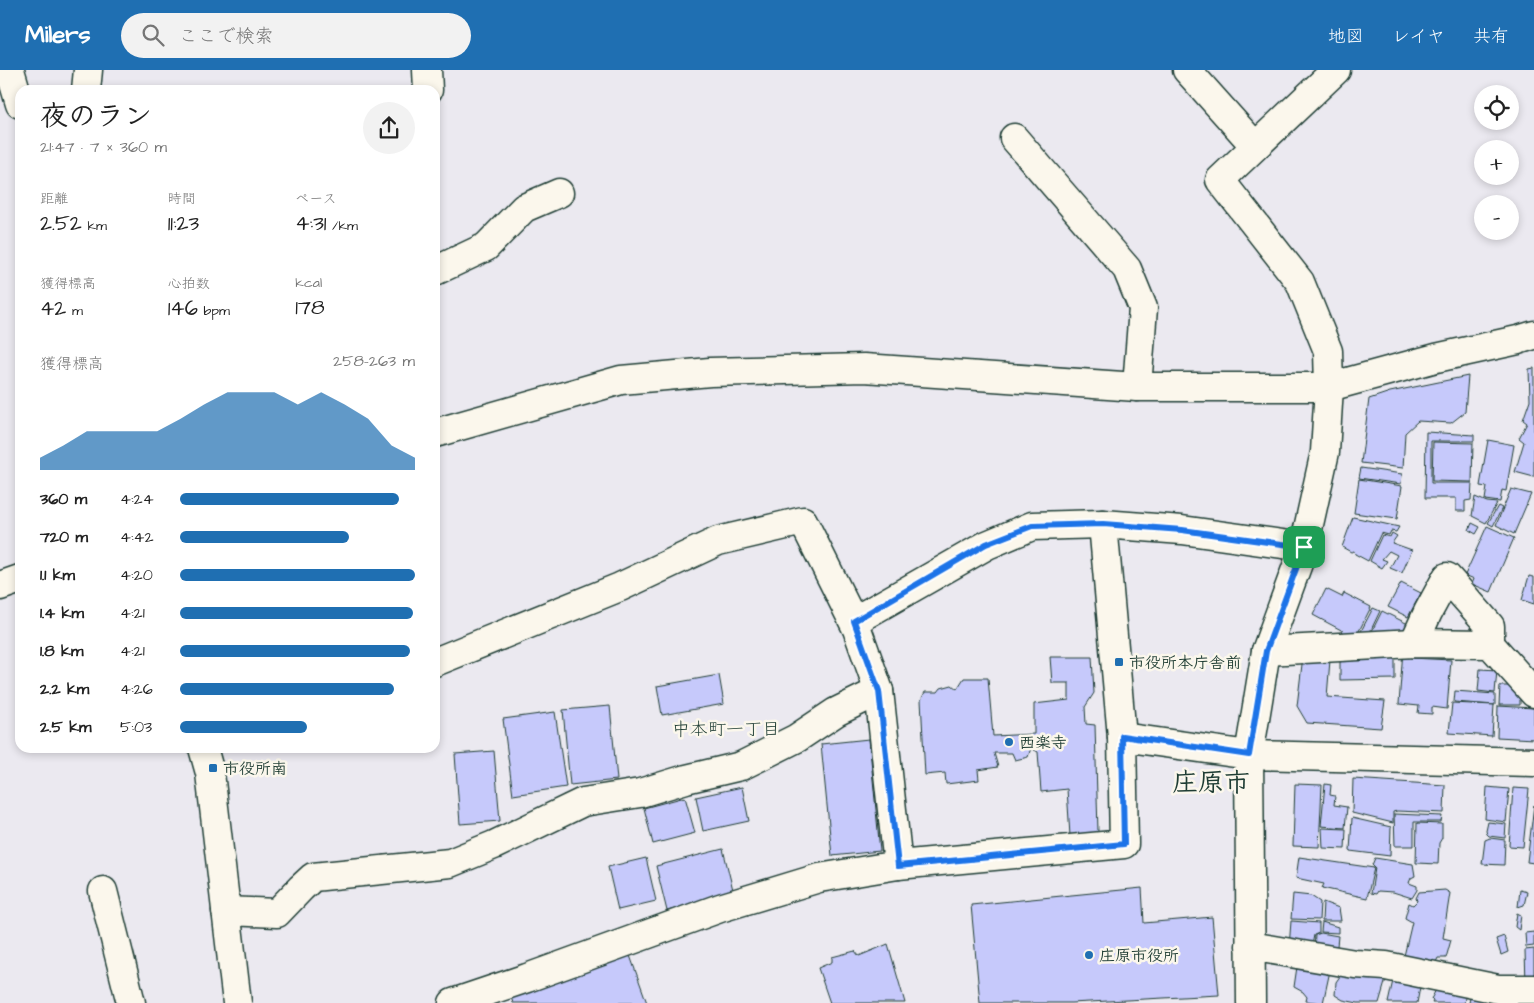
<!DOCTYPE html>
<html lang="ja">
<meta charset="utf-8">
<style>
body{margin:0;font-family:"Architects Daughter","Klee One",sans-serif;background:#f2f2f2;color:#222;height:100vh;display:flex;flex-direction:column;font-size:19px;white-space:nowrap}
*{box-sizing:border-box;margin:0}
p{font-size:16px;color:#767676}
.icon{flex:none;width:28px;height:28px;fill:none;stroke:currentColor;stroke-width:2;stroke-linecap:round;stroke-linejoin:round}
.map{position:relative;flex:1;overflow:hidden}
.panel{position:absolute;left:15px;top:15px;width:425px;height:668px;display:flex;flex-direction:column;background:#fff;border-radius:15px;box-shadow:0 2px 8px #0003}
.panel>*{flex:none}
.fabs{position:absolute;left:1474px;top:15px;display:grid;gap:10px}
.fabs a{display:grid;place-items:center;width:45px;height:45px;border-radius:50%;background:#fff;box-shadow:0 2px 8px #0003;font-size:25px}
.pin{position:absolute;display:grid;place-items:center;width:42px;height:42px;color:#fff;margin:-21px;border-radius:10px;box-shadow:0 2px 8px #0006}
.round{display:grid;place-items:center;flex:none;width:52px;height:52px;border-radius:26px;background:#f2f2f2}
.head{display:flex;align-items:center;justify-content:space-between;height:85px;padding:0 25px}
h1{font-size:28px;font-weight:600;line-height:38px}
.figures{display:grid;grid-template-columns:repeat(3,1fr);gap:8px;height:85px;padding:5px 25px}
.figures div{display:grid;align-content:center}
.figures b{font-size:21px;font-weight:600}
.figures small{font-size:14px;font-weight:400}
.figures p{font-size:14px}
.chart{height:140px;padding:10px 25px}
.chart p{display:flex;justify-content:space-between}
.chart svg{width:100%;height:90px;margin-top:5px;fill:#1f6fb2;opacity:.7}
ul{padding:0 25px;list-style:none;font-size:16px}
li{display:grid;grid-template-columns:80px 60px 1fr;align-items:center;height:38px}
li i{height:12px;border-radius:6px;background:#1f6fb2}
header{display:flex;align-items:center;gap:30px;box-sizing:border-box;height:70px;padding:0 25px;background:#1f6fb2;color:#fff}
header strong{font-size:24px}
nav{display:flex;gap:28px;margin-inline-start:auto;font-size:18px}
.search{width:350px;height:45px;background:#f2f2f2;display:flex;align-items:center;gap:12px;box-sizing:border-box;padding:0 18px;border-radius:28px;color:#767676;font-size:19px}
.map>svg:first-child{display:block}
.building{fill:#c6c9fb;stroke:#1f3d34}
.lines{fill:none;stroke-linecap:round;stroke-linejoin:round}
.minor-casing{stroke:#1f3d34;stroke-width:31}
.minor{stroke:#fbf7ec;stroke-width:28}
.route-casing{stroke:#fff;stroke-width:10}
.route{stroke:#1a73e8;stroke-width:6}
.poi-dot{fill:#1f6fb2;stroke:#fbf7ec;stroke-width:2}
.labels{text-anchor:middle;stroke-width:5;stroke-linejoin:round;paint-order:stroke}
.poi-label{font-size:16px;font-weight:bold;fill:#1f3d34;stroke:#fbf7ec;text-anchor:start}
.neighbourhood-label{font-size:18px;fill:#1f3d34;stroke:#fbf7ec}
.town-label{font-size:26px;font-weight:bold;fill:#1f3d34;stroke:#fbf7ec}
</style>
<header>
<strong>Milers</strong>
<div class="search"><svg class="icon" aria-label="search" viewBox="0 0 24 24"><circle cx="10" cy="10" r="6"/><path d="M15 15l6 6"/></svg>ここで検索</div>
<nav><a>地図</a><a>レイヤ</a><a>共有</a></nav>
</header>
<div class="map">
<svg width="1534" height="933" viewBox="0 0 1534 933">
<rect width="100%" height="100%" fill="#ebe9f0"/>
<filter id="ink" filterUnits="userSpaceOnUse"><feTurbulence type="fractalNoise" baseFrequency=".02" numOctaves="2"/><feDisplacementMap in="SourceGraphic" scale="10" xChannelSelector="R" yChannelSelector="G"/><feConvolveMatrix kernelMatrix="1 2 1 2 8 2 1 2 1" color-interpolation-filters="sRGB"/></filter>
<g filter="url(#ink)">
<g class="building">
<polygon points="1534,298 1534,407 1515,402 1524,372 1519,368 1527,353 1523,350 1530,330 1529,299"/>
<polygon points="1468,306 1465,342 1451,353 1418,351 1405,363 1403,398 1361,393 1369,329 1390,322"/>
<polygon points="1426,362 1474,365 1474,371 1431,371 1431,413 1472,413 1471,430 1465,431 1465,441 1456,441 1456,428 1425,428"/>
<polygon points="1488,370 1514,375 1506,421 1502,420 1500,432 1485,430 1487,417 1480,416"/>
<polygon points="1433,372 1473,373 1472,412 1432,411"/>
<polygon points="1361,398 1402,404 1401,414 1359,408"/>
<polygon points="1359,409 1402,416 1397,449 1354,443"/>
<polygon points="1511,419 1531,424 1514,464 1496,455"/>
<polygon points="1475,427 1487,432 1497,433 1486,453 1472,446"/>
<polygon points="1498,436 1502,438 1493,456 1488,453"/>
<polygon points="1353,447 1399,457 1396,462 1391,461 1389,465 1381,463 1368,491 1355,484 1354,481 1351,482 1342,477"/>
<polygon points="1472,453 1480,457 1476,464 1469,460"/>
<polygon points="1487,456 1514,468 1491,522 1472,514 1474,509 1465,505"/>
<polygon points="1392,463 1397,466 1392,473 1412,480 1402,503 1390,498 1397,485 1389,481 1382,489 1387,491 1382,498 1370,491 1382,465 1390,467"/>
<polygon points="1529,506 1534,507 1534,534 1522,530"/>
<polygon points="1401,513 1421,523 1408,547 1388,537"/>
<polygon points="1326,519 1342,527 1344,523 1371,537 1355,569 1342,562 1343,561 1313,545"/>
<polygon points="1373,538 1380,541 1370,562 1358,567"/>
<polygon points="1382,541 1408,554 1404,567 1376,564 1372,561"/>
<polygon points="1403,580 1412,581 1411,588 1451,590 1447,639 1432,637 1432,644 1418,643 1419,636 1399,634"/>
<polygon points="1395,584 1395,609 1340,610 1340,586"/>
<polygon points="1303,586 1330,590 1327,627 1385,631 1381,658 1307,653 1297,636"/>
<polygon points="1050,587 1092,587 1094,623 1085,637 1086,654 1095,655 1098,762 1070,766 1067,719 1041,722 1038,682 1031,678 1028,687 1015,690 1012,683 994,683 998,697 978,700 979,710 946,714 945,703 925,705 921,630 925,622 938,622 941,618 952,615 957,619 964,608 988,608 993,666 1034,664 1034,634 1069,630 1069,613 1052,613"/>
<polygon points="1480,599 1497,600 1495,623 1478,621"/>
<polygon points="719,605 724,634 662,645 657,616"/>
<polygon points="1500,616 1520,616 1520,635 1499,635"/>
<polygon points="1455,621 1495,624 1495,635 1454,632"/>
<polygon points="1452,633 1494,635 1492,666 1449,663"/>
<polygon points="610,636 617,710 570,715 563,640"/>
<polygon points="1498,636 1534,638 1534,669 1497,667"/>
<polygon points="555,642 566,717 513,725 503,649"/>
<polygon points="869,669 880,781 832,786 821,674"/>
<polygon points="494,681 500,751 460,754 455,684"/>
<polygon points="1353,709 1445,715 1444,743 1397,741 1393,742 1393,753 1352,743"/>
<polygon points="1295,714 1322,715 1319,777 1293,776"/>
<polygon points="1325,714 1331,715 1330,725 1335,726 1334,735 1347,737 1345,758 1321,756"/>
<polygon points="742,717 749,751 703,761 696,727"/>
<polygon points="1487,717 1509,719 1506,752 1485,749"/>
<polygon points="1513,718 1529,719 1523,777 1509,776"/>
<polygon points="685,727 695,763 653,774 644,738"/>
<polygon points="1534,735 1534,793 1527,792"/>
<polygon points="1394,744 1442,746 1441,752 1414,752 1414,776 1395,776"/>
<polygon points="1352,748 1391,757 1390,786 1350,781"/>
<polygon points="1488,752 1506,754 1505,768 1489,766 1487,764 1486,761"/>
<polygon points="1417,753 1442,754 1442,768 1439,773 1438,794 1416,793"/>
<polygon points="1322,758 1346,759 1345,779 1323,778"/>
<polygon points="1490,768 1505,770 1504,795 1482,794 1485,770"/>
<polygon points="723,779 734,824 667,841 656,796"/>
<polygon points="1299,787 1374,798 1367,828 1322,818 1324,814 1296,808"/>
<polygon points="646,788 656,831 618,840 608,797"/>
<polygon points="1375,788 1413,794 1415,806 1411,808 1409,813 1417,816 1417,820 1412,828 1393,822 1378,821 1376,824 1371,823 1375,798 1372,795"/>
<polygon points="1142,818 1144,853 1212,847 1219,925 1071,933 980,933 971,835"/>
<polygon points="1445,820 1450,823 1443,868 1451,870 1446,888 1438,888 1435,894 1404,886 1412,852 1405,848 1409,833 1413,835 1417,831 1416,828 1419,822"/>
<polygon points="1520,820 1527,822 1524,835 1518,837"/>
<polygon points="1293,824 1311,826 1320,832 1319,850 1291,849"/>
<polygon points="1323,832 1339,838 1341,851 1322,851"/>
<polygon points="1517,843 1521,845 1519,860 1515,857"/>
<polygon points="1291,851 1319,853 1319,863 1314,865 1311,880 1289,878"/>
<polygon points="1322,852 1338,857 1338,863 1321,862"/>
<polygon points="1534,862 1534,876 1526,877 1525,863"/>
<polygon points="1321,863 1338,866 1336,886 1314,882 1315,865"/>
<polygon points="1504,866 1508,882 1501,885 1496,869"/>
<polygon points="888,874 905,933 830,933 818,898 832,892 832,887 855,881 859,886"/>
<polygon points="1534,879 1534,913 1526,914 1525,880"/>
<polygon points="628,880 647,933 513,933 510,924"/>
<polygon points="1298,890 1331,896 1323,933 1306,931 1307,927 1303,922 1294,917"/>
<polygon points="1345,899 1386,909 1379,933 1358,933 1343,930 1335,925 1336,912"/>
<polygon points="1394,906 1421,912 1417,933 1388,933"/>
<polygon points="1437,918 1466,923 1464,933 1432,933 1433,931 1431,929"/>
<polygon points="1471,922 1494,926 1492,933 1469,933"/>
</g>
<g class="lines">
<defs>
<g id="minor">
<polyline points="10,0 20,34"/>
<polyline points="427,0 428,20"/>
<polyline points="1187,0 1255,76"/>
<polyline points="86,20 88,0"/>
<polyline points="1014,68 1127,199 1143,238 1137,317"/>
<polyline points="435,201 486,177 524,138 559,123"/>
<polyline points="435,363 621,310 710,302 864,298 1137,317 1329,317 1436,288 1518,270 1534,265"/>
<polyline points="1103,454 1122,667"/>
<polyline points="0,516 20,509"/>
<polyline points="854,551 987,475 1032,456 1103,454 1182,460 1304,477"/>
<polyline points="1414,573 1428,542 1447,507 1490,556 1490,574"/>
<polyline points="1266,581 1414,573 1490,574 1534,623"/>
<polyline points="435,592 620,517 718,471 803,451 857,559 879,621"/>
<polyline points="203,678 210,703 237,933"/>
<polyline points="103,821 131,933"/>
<polyline points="226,841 277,843 301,818 313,807 450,793 494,775 583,732 640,723 686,709 741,696 797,668 836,642 879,621 898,795"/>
<polyline points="1250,876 1355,894 1386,896 1498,919 1534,919"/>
<polyline points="453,933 527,908 720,838 819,808 898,795 1124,774 1122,667 1249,685 1266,581 1304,477 1325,382 1329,317 1328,281 1300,212 1220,110 1336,0"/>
<polyline points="1251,933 1249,685 1534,692"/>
</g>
</defs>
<use href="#minor" class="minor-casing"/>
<use href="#minor" class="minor"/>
</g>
</g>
<g class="lines" filter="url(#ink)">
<defs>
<polygon id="route" points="1103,454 1182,460 1304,477 1266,581 1249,685 1122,666 1124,774 898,796 879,621 854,551 986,474 1032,456"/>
</defs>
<use href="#route" class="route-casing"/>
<use href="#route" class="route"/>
</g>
<g class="poi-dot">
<rect x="1114" y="587" width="10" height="10" rx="2.5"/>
<circle cx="1009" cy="672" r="5"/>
<rect x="208" y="693" width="10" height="10" rx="2.5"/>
<circle cx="1089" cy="885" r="5"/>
</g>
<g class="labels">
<g class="poi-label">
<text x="1129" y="598">市役所本庁舎前</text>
<text x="1019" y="678">西楽寺</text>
<text x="223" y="704">市役所南</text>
<text x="1099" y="891">庄原市役所</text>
</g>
<g class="neighbourhood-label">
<text x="726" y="665">中本町一丁目</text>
</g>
<g class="town-label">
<text x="1211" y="721">庄原市</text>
</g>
</g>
</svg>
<div class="fabs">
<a><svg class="icon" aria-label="locate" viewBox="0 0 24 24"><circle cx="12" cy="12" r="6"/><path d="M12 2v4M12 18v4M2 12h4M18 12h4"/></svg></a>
<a>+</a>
<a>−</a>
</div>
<div class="pin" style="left:1304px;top:477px;background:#1e9e55"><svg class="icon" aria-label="arrive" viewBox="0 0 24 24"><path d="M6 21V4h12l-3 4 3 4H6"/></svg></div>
<section class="panel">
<div class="head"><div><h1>夜のラン</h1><p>21:47 · 7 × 360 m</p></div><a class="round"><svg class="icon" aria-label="share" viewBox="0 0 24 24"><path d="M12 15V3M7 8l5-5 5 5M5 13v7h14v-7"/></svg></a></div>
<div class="figures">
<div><p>距離</p><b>2.52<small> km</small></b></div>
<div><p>時間</p><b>11:23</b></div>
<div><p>ペース</p><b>4:31<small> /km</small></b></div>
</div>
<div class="figures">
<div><p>獲得標高</p><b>42<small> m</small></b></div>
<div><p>心拍数</p><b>146<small> bpm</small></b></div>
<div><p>kcal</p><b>178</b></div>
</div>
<div class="chart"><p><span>獲得標高</span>258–263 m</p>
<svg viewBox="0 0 160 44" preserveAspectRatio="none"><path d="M0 44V38L10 32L20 25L30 25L40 25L50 25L60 19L70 12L80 6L90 6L100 6L110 12L120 6L130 12L140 19L150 32L160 38V44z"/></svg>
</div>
<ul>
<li><b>360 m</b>4:24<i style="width:93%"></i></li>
<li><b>720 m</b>4:42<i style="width:72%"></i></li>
<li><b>1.1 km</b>4:20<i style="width:100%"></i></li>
<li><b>1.4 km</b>4:21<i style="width:99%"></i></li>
<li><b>1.8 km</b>4:21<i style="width:98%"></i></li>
<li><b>2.2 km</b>4:26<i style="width:91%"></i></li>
<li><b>2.5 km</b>5:03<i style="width:54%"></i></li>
</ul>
</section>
</div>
